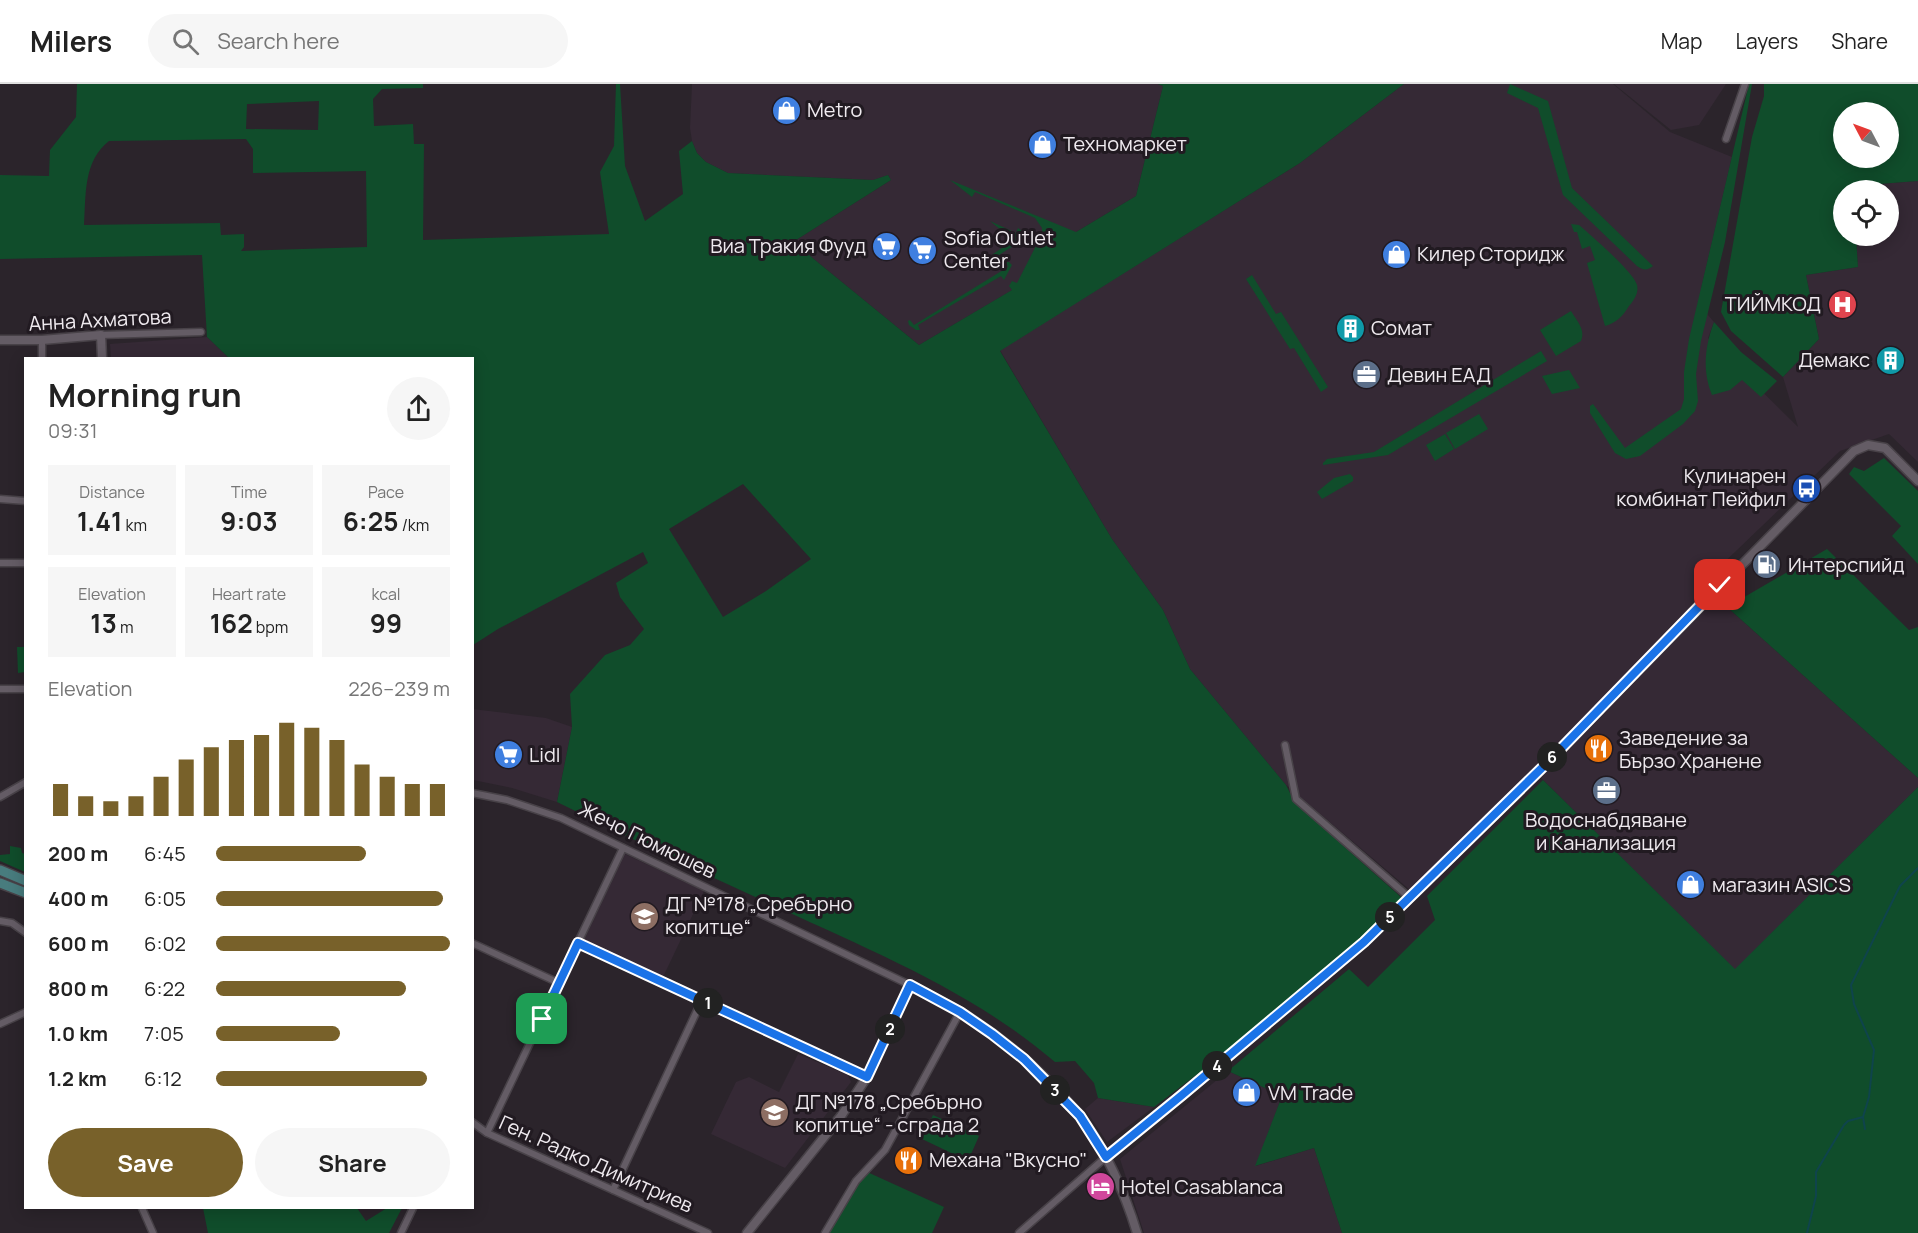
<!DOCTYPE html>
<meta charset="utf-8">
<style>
body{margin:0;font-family:Manrope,sans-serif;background:#f6f6f6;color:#222;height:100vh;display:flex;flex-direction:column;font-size:22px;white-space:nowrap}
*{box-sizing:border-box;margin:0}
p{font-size:20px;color:#767676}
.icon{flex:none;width:33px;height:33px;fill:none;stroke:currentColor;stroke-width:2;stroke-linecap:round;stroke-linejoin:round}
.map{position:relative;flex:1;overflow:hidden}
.side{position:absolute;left:24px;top:273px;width:450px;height:852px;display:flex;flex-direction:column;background:#fff;border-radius:0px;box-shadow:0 3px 15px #0003}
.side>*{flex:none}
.needle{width:39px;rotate:311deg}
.controls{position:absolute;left:1833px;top:18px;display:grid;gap:12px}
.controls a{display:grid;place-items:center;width:66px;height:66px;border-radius:50%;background:#fff;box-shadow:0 3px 15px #0003;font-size:30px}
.pin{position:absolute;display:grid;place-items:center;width:51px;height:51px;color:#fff;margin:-26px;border-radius:12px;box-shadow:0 3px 9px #0006}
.km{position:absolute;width:30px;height:30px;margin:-15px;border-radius:50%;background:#222;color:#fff;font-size:16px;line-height:30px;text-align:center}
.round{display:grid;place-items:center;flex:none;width:63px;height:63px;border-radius:32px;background:#f6f6f6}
.overview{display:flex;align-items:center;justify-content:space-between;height:102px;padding:0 24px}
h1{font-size:33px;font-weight:700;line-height:45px}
.stats{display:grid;grid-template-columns:repeat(3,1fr);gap:9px;height:102px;padding:6px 24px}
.stats div{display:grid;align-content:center;border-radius:0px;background:#f6f6f6;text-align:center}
.stats b{font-size:26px;font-weight:700}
.stats small{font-size:16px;font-weight:400}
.stats p{font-size:16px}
.chart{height:168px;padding:12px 24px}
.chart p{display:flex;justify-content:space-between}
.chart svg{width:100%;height:108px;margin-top:6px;stroke:#78612a;stroke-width:6}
.cta{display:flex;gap:12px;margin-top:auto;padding:12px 24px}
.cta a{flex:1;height:69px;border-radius:36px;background:#78612a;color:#fff;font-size:24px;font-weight:700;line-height:69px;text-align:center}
.cta a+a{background:#f6f6f6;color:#222}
ul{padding:0 24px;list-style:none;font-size:20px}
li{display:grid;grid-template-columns:96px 72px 1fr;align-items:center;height:45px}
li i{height:15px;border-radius:8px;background:#78612a}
header{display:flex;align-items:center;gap:36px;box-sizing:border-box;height:84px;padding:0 30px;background:#fff;border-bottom:2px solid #e0e0e0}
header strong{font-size:28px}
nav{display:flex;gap:33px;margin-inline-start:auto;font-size:21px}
.search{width:420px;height:54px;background:#f6f6f6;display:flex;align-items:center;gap:15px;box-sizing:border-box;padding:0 21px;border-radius:33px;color:#767676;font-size:22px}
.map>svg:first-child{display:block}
.built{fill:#352935}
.green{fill:#104d2b;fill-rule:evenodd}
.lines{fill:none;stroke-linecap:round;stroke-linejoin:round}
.stream{stroke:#0f444c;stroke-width:2}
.minor-casing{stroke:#484248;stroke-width:9}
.tertiary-casing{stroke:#484248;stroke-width:11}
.secondary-casing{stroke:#484248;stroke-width:12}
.minor{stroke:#645c65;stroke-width:6}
.tertiary{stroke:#645c65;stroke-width:8}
.secondary{stroke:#487c7e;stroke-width:9}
.route-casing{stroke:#fff;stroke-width:12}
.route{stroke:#1a73e8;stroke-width:8}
.labels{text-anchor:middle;stroke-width:6;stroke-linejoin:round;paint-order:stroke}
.poi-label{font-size:20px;fill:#efeaef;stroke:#211a21;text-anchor:start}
.street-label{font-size:20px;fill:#efeaef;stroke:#211a21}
</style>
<header>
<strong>Milers</strong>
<div class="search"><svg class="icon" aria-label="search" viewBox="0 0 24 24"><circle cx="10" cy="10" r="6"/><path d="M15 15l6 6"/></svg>Search here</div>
<nav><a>Map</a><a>Layers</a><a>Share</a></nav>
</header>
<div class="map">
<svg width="1918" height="1149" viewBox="0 0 1918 1149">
<rect width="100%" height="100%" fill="#2b242b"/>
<g class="built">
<polygon points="692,0 1158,0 1163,2 1136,112 1076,148 1021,201 919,261 793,158 891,96 888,91 873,96 728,89 706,78 697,69 692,57 690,44"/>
<polygon points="1404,0 1613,0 1670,48 1732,73 1701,205 1708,231 1714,238 1708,254 1798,343 1783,293 1819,255 1806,191 1858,183 1856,152 1888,152 1888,106 1853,106 1852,102 1918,97 1918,378 1889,350 1840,367 1711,491 1718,515 1918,694 1918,703 1735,886 1532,685 1410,806 1286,701 1190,585 1163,526 1112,455 1000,266 1300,79"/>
<polygon points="1614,0 1726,0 1699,41 1671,46"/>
<polygon points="207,253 229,274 111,274 110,260"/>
<polygon points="472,625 546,634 572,643 557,718 512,704 473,696"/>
<polygon points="625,770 704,807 663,893 584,856"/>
<polygon points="798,970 848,991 851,998 785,1084 711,1050 736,998 749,993 779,1008"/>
<polygon points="1228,987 1282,1012 1256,1082 1314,1064 1342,1149 1144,1149 1120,1075"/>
<polygon points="1098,1014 1154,1023 1107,1058 1085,1025"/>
</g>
<g class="green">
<path d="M77,0H423V4L382,5L373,15L374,42L413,40L414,60H424L423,156L609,150L600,88L614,62L616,0H620L625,82L645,137L683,110L679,67L692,57L697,69L706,78L728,89L873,96L888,91L891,96L793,158L919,261L1012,206L1009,202L1012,197L1017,199L1042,150V144L1035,134L975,108L972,113L950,96L1076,148L1136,112L1163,2L1158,0H1404L1300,79L1000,267L1112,455L1163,526L1190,585L1286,701L1295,719L1402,814L1366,851L1204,985L1154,1023L1098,1014L1094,999L1075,977L1055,978C971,906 865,864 766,818C696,786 626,752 557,718L572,643L570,610L605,571L630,561L644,545L620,513L616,499L648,479L643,468L498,545L473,561L472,274H229L207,253L202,171L0,175V91L49,92L50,66L76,33ZM319,17L318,46L246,45L247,20ZM246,55L253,65V89L366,87L367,163L241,167L244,163V150L221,151L220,139L84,141C86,112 83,77 109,57ZM743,400L811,475L766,507L723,533L669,445Z"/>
<path d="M1510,0L1548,17L1572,104L1653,182C1647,187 1643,186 1637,182L1563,111L1538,24L1507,9Z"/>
<polygon points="1749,0 1752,0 1725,158 1701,257 1696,290 1698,317 1695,327 1683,340 1640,372 1626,375 1615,369 1590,329 1590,322 1593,320 1625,364 1681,325 1684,315 1684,288 1689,255"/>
<path d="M1764,0H1918V97L1853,102V106H1844V152H1856L1858,183L1806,191L1819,255L1783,293L1731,247L1721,228L1752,53L1764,12ZM1844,28H1888V74H1844Z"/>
<polygon points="990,137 1016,149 1018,144 1022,147 1024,152 1021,157 983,181 993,170 1005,162 1003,158 1008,152"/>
<path d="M1571,140L1579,141L1586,147C1596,156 1635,190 1637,201C1639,209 1634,216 1629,222C1623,232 1616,239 1605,242L1587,179L1595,176L1590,162L1582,165L1577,148H1574Z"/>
<polygon points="1006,178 1009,178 1012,181 1004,196 1001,192 918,241 920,246 916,246 909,241 908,237 910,236 914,241 1008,183"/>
<polygon points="1252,191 1276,230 1281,228 1328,303 1321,308 1294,264 1290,265 1246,195"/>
<path d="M1571,227C1577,237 1586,246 1581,257L1556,272L1540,246Z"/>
<path d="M1714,238L1741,268L1777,297L1761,313L1742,296L1730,306L1712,311C1702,286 1705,262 1714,238Z"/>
<polygon points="1541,267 1547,277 1388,371 1323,381 1323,379 1327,375 1374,368"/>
<polygon points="1569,286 1580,304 1552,310 1542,292"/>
<polygon points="1479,330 1488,345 1455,365 1446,349"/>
<polygon points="1445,350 1454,365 1435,377 1426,361"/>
<polygon points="1884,374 1918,407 1918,480 1892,452 1901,442 1849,390 1854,383 1864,387"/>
<polygon points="1350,390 1353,393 1353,397 1322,415 1317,408 1334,394"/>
<polygon points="1827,465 1909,546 1918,543 1918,694 1727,523"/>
<polygon points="17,563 25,563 25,588 18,589"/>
<polygon points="1543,696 1735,885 1918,703 1918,1149 1342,1149 1314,1064 1255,1082 1282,1012 1228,987 1349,885 1368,903 1435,836 1427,812"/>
<polygon points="10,762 21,764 22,769 25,770 25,788 0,777 0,771 10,770"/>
<polygon points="933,1031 979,1052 968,1077 922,1055"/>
<polygon points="865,1087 944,1123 932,1149 825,1149"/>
<polygon points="203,1124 357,1124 366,1137 387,1124 402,1124 389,1149 208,1149"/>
</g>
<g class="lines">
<g class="stream">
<polyline points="1863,1033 1865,1045"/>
<polyline points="1807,1149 1816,1112 1816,1088 1844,1041 1848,1037 1863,1033 1869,1013 1874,966 1854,920 1851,901 1900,802 1918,784"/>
</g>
<defs>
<g id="minor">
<polyline points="1726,55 1745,0"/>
<polyline points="101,251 201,248"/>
<polyline points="42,256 42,274"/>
<polyline points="0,415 26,417"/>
<polyline points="0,479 26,479"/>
<polyline points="1,605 26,605"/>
<polyline points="1285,661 1296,715 1410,814"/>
<polyline points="472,709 507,716 561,734 910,901"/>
<polyline points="0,713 26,698"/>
<polyline points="0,837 12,839 26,849"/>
<polyline points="472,859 559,899"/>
<polyline points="578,859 867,993"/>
<polyline points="0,940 26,928"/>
<polyline points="472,1038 487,1049 708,1149"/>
<polyline points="487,1049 623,764"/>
<polyline points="613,1106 702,916"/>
<polyline points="142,1124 153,1149"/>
<polyline points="401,1149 413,1124"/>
<polyline points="825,1149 856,1097 885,1066 960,928"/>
<polyline points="1019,1149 1106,1073"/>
</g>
<g id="tertiary">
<polyline points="0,256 42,256 101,251 102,274"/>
<polyline points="1106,1073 1182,1011 1364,858 1549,677 1854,367 1868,361 1885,364 1918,397"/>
<path d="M747,1149L841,1032L867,993L910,901C927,910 943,918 959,927C1004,954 1046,991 1079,1031C1104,1061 1126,1112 1137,1149"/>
</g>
<g id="secondary">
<polyline points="0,786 26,797"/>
<polyline points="0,799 26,809"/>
</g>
</defs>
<use href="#minor" class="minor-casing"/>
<use href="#tertiary" class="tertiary-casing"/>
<use href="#secondary" class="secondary-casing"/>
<use href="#minor" class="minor"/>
<use href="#tertiary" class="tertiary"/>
<use href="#secondary" class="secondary"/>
</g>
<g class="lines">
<defs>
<polyline id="route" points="542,935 578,859 867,993 910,901 960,928 992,950 1024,975 1080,1032 1106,1073 1182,1011 1364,858 1549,677 1720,501"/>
</defs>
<use href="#route" class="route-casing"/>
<use href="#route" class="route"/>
</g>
<defs>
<symbol id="shop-disc" viewBox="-11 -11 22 22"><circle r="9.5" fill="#3f7fe0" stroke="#211a21"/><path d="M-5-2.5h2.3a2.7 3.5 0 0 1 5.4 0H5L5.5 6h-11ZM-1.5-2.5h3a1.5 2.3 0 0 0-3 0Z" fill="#fff"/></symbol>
<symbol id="supermarket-disc" viewBox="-11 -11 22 22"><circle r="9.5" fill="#3f7fe0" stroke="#211a21"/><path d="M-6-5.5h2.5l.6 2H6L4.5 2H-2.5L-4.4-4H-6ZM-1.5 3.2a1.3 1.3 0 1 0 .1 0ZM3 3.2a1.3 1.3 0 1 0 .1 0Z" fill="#fff"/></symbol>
<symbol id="hospital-disc" viewBox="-11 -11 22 22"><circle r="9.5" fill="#e0444e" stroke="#211a21"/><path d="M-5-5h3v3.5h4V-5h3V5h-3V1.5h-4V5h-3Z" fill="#fff"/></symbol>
<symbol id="building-disc" viewBox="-11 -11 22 22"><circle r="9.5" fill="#0f9aa8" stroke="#211a21"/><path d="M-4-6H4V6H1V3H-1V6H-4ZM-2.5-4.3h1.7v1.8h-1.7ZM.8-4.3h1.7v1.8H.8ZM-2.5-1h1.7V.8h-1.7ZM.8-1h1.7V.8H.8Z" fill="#fff"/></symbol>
<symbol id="office-disc" viewBox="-11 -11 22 22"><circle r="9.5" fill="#5c6f8a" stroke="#211a21"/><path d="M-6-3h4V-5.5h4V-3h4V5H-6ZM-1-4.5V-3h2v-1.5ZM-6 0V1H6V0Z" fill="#fff"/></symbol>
<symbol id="bus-disc" viewBox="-11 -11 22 22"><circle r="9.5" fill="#1a4fb4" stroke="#211a21"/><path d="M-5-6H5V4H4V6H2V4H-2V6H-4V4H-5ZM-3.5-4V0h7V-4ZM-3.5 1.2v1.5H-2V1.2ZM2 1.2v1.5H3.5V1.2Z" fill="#fff"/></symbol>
<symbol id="fuel-disc" viewBox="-11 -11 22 22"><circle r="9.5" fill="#5c6f8a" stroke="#211a21"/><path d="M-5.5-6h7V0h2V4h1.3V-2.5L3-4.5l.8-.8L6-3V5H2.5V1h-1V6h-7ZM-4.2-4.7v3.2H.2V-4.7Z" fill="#fff"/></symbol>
<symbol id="restaurant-disc" viewBox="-11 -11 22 22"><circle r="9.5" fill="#e8710a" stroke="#211a21"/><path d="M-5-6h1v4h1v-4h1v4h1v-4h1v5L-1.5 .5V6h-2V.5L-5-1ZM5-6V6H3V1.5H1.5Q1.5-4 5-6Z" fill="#fff"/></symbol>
<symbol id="school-disc" viewBox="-11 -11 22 22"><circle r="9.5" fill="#8d6e63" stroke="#211a21"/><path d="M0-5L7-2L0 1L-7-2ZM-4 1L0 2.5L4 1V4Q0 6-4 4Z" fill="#fff"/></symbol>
<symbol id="hotel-disc" viewBox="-11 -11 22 22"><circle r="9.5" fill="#d1479c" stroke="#211a21"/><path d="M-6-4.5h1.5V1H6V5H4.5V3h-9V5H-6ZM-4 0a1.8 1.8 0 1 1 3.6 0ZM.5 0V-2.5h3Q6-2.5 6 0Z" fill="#fff"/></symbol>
</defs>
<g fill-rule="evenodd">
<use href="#shop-disc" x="770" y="10" width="33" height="33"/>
<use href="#shop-disc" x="1026" y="44" width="33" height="33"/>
<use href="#supermarket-disc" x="870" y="146" width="33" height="33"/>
<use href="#supermarket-disc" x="906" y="150" width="33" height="33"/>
<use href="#shop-disc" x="1380" y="154" width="33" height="33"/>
<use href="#hospital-disc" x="1826" y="204" width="33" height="33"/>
<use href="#building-disc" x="1334" y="228" width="33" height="33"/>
<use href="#building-disc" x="1874" y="260" width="33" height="33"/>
<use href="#office-disc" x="1350" y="274" width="33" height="33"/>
<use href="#bus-disc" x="1790" y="388" width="33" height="33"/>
<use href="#fuel-disc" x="1750" y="464" width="33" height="33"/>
<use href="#restaurant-disc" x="1582" y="648" width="33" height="33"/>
<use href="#supermarket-disc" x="492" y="654" width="33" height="33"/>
<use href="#office-disc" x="1590" y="690" width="33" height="33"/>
<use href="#shop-disc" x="1674" y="784" width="33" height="33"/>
<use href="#school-disc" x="628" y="816" width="33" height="33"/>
<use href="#shop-disc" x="1230" y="992" width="33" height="33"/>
<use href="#school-disc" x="758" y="1012" width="33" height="33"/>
<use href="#restaurant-disc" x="892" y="1060" width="33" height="33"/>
<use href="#hotel-disc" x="1084" y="1086" width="33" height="33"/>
</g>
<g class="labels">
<g class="poi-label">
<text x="807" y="33">Metro</text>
<text x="1063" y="67">Техномаркет</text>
<text x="944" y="161">Sofia Outlet<tspan x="944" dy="23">Center</tspan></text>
<text x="866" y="169" text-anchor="end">Виа Тракия Фууд</text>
<text x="1417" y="177">Килер Сторидж</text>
<text x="1821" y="227" text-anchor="end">ТИЙМКОД</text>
<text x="1371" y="251">Сомат</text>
<text x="1870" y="283" text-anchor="end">Демакс</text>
<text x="1387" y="298">Девин ЕАД</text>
<text x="1786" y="399" text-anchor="end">Кулинарен<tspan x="1786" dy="23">комбинат Пейфил</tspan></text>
<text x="1788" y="488">Интерспийд</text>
<text x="1619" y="661">Заведение за<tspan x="1619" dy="23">Бързо Хранене</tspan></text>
<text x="529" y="678">Lidl</text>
<text x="1606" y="743" text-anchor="middle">Водоснабдяване<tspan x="1606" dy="23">и Канализация</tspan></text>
<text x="1712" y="808">магазин ASICS</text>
<text x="665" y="827">ДГ №178 „Сребърно<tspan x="665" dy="23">копитце“</tspan></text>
<text x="1268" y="1016">VM Trade</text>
<text x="795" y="1025">ДГ №178 „Сребърно<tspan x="795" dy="23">копитце“ - сграда 2</tspan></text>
<text x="929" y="1083">Механа "Вкусно"</text>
<text x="1121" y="1110">Hotel Casablanca</text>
</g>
<g class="street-label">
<text transform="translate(100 236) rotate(-3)" y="7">Анна Ахматова</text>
<text transform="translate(647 756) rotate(26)" y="7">Жечо Гюмюшев</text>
<text transform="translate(596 1080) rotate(24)" y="7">Ген. Радко Димитриев</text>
</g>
</g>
</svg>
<div class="controls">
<a><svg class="needle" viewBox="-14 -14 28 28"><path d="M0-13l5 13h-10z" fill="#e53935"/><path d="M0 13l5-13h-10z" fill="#767676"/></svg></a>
<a><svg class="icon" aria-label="locate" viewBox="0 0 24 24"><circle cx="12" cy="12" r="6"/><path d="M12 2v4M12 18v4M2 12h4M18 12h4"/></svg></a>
</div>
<div class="pin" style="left:542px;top:935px;background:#1e9e55"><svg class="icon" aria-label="arrive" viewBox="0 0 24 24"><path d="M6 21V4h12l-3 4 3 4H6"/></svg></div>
<div class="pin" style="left:1720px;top:501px;background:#d93025"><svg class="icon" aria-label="check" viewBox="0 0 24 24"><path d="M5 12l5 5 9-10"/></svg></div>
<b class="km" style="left:708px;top:919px">1</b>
<b class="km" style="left:890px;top:945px">2</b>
<b class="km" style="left:1055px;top:1006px">3</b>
<b class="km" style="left:1217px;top:982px">4</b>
<b class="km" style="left:1390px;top:833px">5</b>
<b class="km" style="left:1552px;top:673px">6</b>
<section class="side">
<div class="overview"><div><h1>Morning run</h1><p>09:31</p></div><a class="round"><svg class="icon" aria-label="share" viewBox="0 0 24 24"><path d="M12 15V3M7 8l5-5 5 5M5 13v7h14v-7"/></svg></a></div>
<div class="stats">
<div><p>Distance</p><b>1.41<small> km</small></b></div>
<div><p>Time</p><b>9:03</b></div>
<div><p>Pace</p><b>6:25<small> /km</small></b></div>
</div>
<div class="stats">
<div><p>Elevation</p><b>13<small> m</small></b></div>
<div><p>Heart rate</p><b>162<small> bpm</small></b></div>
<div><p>kcal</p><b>99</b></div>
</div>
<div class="chart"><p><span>Elevation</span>226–239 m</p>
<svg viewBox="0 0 160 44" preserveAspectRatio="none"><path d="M5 44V31M15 44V36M25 44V38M35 44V36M45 44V28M55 44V21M65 44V16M75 44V13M85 44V11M95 44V6M105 44V8M115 44V13M125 44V23M135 44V28M145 44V31M155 44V31"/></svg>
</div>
<ul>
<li><b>200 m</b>6:45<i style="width:64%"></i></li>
<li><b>400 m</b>6:05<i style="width:97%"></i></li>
<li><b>600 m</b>6:02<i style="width:100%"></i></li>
<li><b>800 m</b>6:22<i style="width:81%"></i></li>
<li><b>1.0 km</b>7:05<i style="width:53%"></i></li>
<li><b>1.2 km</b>6:12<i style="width:90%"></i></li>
</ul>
<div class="cta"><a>Save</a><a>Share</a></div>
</section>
</div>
